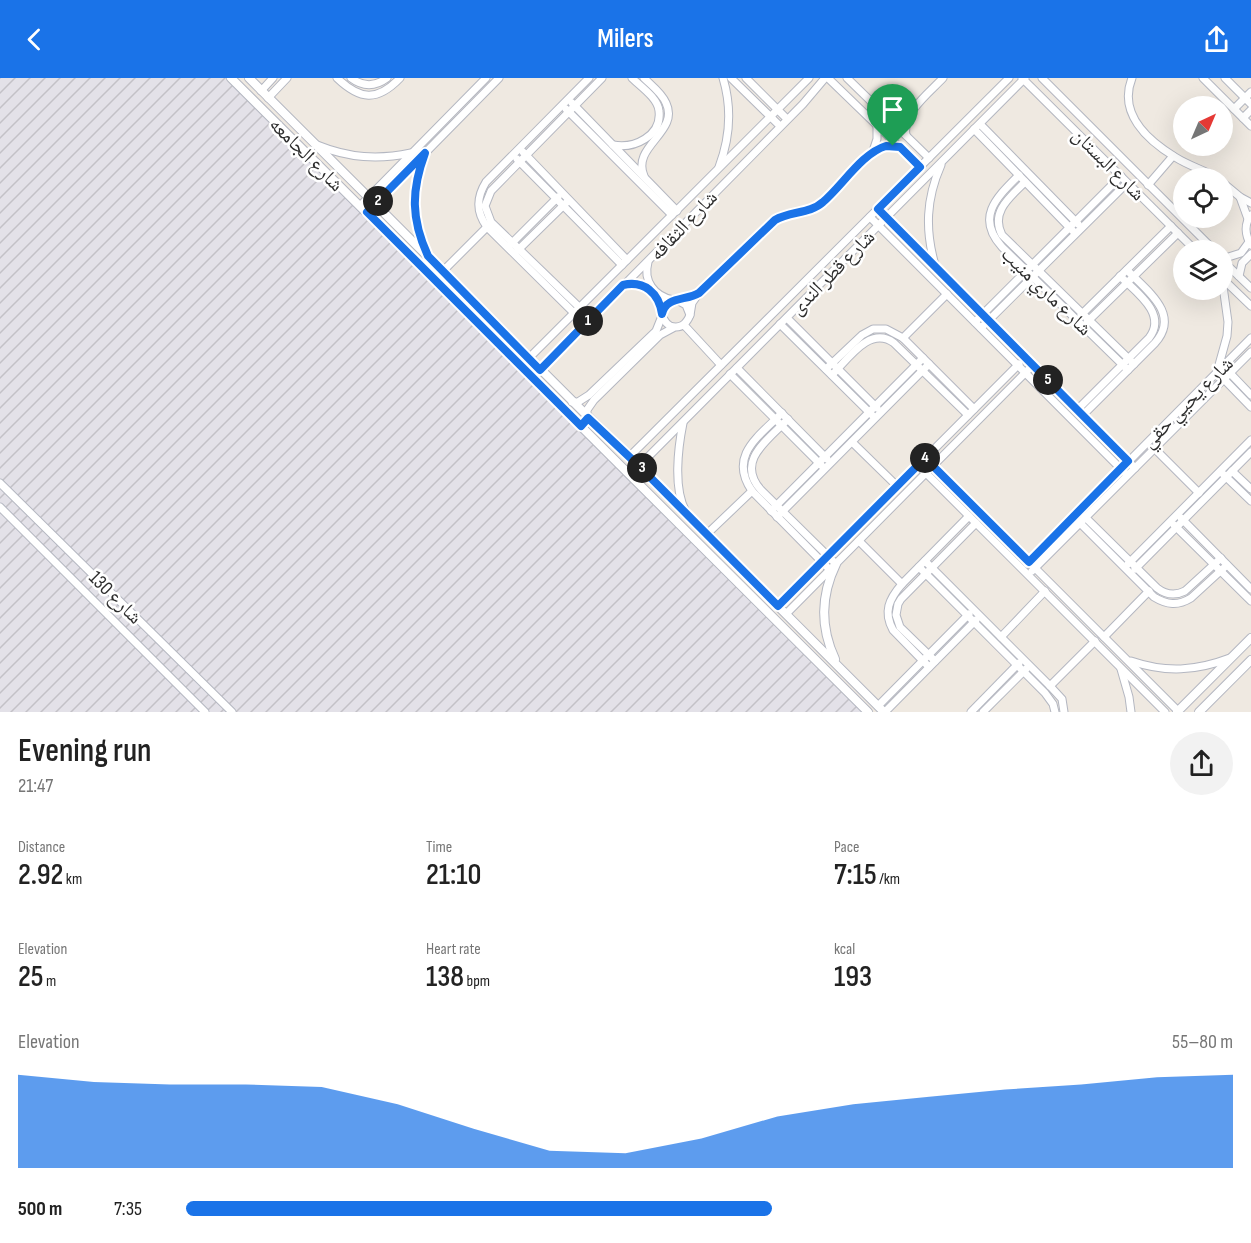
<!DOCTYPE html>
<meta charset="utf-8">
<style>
body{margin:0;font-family:"Sofia Sans Condensed","Noto Naskh Arabic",sans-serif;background:#f2f2f2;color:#222;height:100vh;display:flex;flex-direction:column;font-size:22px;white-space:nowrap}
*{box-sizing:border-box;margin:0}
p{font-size:20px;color:#767676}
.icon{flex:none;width:33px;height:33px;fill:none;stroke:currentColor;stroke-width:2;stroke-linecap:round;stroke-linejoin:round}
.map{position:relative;height:634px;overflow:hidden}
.details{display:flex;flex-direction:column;background:#fff;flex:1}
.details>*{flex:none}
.needle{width:39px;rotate:44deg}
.buttons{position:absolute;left:1173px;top:18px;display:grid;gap:12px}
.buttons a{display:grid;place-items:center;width:60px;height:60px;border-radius:50%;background:#fff;box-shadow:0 6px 24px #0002;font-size:30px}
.pin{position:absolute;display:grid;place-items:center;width:51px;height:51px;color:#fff;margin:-62px -26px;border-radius:50% 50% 50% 0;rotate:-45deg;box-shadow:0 0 6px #0007}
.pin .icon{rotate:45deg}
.km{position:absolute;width:30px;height:30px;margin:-15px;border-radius:50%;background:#222;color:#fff;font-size:16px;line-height:30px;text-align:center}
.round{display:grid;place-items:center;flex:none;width:63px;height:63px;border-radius:32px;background:#f2f2f2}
.head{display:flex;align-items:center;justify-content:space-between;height:102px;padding:0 18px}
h1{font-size:33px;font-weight:600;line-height:45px}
.figures{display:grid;grid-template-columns:repeat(3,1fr);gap:9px;height:102px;padding:6px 18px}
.figures div{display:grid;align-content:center}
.figures b{font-size:30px;font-weight:600}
.figures small{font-size:16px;font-weight:400}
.figures p{font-size:16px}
.chart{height:168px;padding:12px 18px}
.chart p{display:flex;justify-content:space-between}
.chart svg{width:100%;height:108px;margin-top:6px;fill:#1a73e8;opacity:.7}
ul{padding:0 18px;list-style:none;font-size:20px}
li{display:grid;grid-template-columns:96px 72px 1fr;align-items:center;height:45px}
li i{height:15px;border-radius:8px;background:#1a73e8}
header{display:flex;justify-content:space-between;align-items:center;height:78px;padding:0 18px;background:#1a73e8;color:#fff;font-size:27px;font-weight:600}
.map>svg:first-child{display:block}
.industrial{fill:url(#industrial-furrows)}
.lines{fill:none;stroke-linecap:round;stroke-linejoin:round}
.minor-casing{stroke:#b4b7c1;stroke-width:9}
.tertiary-casing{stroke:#b4b7c1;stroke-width:10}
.minor{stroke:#fff;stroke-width:7}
.tertiary{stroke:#fff;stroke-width:8}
.route-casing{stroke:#fff;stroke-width:12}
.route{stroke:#1a73e8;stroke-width:8}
.labels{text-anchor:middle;stroke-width:5;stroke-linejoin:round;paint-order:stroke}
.street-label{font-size:20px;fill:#2e2e2e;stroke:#fff}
</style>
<header><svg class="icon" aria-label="back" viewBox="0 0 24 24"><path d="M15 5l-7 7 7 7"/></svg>Milers<svg class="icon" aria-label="share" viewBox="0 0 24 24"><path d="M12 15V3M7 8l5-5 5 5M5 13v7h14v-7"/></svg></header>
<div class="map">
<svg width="1251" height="634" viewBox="0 0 1251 634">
<defs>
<pattern id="industrial-furrows" width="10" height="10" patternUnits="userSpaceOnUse" patternTransform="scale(1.5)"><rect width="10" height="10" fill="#e3e1e8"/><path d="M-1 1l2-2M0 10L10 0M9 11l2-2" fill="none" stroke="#c3c1c7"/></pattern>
</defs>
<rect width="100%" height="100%" fill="#efe9e1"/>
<polygon class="industrial" points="0,0 235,0 870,634 0,634"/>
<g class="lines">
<defs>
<g id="minor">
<path d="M337,0C360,22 377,24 400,0"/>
<path d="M351,0C363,9 375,9 387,0"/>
<path d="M644,0C651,7 662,15 666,25C680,54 631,68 644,98"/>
<polyline points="731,0 780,48"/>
<polyline points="746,0 787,41"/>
<polyline points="828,0 920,89"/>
<polyline points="847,0 929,80"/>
<polyline points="1022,0 1195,172"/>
<polyline points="1042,0 1214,172"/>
<path d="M1132,0C1118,35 1147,62 1175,79C1189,88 1204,92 1218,100"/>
<polyline points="1203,0 1251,48"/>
<polyline points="1225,0 1251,26"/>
<polyline points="261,13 273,0"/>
<polyline points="268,20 287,0"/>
<polyline points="572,25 677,133"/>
<polyline points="566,31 672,137"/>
<polyline points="1234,31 1251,14"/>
<polyline points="886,38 899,38 914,28"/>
<polyline points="1243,40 1251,32"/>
<polyline points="980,46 1078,146"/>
<polyline points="974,51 1073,153"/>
<path d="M906,57C902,35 929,15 943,0"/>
<path d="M317,67C349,80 378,82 411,75"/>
<path d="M613,67C634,71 662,58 659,33C658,20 640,8 632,0"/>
<polyline points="873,73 877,61 877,47"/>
<polyline points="523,74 627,182"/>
<path d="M424,79C412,113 412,144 427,176"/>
<polyline points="517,81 622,187"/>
<path d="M719,89C730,60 732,30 723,0"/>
<path d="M1019,97C997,119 975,139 1002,169L1128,292"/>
<path d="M1025,104C1010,119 990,134 1002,157L1134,286"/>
<polyline points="1222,104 1240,119 1251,125"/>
<polyline points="1148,107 1173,78"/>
<polyline points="1240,119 1248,141"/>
<polyline points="360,128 486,0"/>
<polyline points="878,131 1135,390"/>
<polyline points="367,134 499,0"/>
<path d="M1251,137C1244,146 1245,157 1251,167"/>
<polyline points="870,139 1127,397"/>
<polyline points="511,166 558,119"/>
<polyline points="518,172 566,125"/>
<polyline points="1222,181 1241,175 1249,164"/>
<polyline points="1222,182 1251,210"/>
<path d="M648,184C643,203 654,218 673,222"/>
<path d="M935,187C925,152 926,121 941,87"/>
<polyline points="443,193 487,149"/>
<polyline points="1239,198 1242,185 1251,176"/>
<polyline points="1222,200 1251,228"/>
<polyline points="1222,201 1228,244 1227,258 1217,294 1251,329"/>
<path d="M623,207C639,204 655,210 660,226C663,235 661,242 670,248C680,251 686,247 690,237L686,227L677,222L666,226L662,236"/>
<polyline points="579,229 491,144 485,128 491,113 602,0"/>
<path d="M574,235L487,149C476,134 476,120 486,104L589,0"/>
<path d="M690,237L692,225L699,215L775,142C789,134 806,136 819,127C845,109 864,62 900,69"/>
<polyline points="1081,237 1171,148"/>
<polyline points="787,240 877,330"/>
<polyline points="975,244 1121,98"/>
<polyline points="1087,244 1178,155"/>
<polyline points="780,246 872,337"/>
<polyline points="684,247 721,287"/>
<polyline points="981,250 1127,105"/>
<polyline points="903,260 947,216"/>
<polyline points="529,280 809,0"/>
<polyline points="737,290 827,381"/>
<polyline points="826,291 862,257 873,251 886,251 903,260 974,331"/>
<polyline points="540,292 803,26 825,0"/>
<polyline points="1228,293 1251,317"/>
<polyline points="730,296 822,388"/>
<path d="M832,297C848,281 870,247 894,265L968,337"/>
<polyline points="572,324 578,324 589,317 656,253 662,238"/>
<path d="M1077,332L1149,260C1168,236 1136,214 1120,198"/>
<path d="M782,335C758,359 728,378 752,413L830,492"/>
<path d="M1083,337L1155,265C1181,236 1147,213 1127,192"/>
<polyline points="587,338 587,332 594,322 660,257 673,250"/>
<path d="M788,341C768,362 735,383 761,412L836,486"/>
<path d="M683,345C678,370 673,411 686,434"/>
<polyline points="852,364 897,408"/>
<polyline points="1154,370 1199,415"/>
<polyline points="630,378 1009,0"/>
<polyline points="925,380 1178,633"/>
<polyline points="918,387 1165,634"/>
<polyline points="639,388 1025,0"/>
<polyline points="1232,393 1251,411"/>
<polyline points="1223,396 1251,423"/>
<polyline points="0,405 232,634"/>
<polyline points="0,429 205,634"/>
<polyline points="771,433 923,280"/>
<polyline points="777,439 929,286"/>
<path d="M1085,439L1157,510C1166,517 1175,518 1185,513L1221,480"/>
<polyline points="1181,440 1251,511"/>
<path d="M1080,445L1154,519C1167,527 1178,528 1191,520L1227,487"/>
<polyline points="1174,447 1251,523"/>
<polyline points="707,456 752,413"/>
<polyline points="859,463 902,506"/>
<polyline points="925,483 1050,608 1062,621 1064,634"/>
<polyline points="1027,486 1251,260"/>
<polyline points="1128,486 1251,362"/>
<polyline points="919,489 1045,615 1053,626 1055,634"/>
<polyline points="1135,491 1251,374"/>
<polyline points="1032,493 1251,274"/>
<polyline points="778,528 1019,286"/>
<polyline points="786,536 1033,287"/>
<polyline points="1001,559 1045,513"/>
<polyline points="1104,559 1149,513"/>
<polyline points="935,583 900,549 896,537 898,526 901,521 976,445"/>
<path d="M1131,583C1166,595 1196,593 1230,580"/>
<path d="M929,589L893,552C883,534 889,521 902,506L969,438"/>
<polyline points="1121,591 1129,619 1131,634"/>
<polyline points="1050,608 1095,563"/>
<polyline points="878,628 969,536"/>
<polyline points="885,634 976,542"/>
<polyline points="971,634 1019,585"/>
<polyline points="983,634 1026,591"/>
</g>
<g id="tertiary">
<polyline points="231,0 868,634"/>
<polyline points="249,0 884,634"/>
<path d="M835,581C820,549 821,517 836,486"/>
<polyline points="1177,634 1251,560"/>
<polyline points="1199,634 1251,582"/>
</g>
</defs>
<use href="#minor" class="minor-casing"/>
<use href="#tertiary" class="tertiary-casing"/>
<use href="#minor" class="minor"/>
<use href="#tertiary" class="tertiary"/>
</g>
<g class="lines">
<defs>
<path id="route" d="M886,68L900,69L920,89L878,131L1128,383L1029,484L925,380L778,528L639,388L588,340L581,348L367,134L425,75C411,113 411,141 428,178L540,292L623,207C644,202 659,215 662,236C666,218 686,223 699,215L775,142C790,133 810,136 823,124C842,108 862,75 886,68Z"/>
</defs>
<use href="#route" class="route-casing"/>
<use href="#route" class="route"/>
</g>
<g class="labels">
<g class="street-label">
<text transform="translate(307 76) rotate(45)" y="7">شارع الجامعه</text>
<text transform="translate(1109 86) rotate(45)" y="7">شارع البستان</text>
<text transform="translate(683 147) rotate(-46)" y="7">شارع الثقافه</text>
<text transform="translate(832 194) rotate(-45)" y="7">شارع قطر الندى</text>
<text transform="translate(1047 213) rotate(44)" y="7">شارع ماري منيب</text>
<text transform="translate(1187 324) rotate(-45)" y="7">شارع يحيي حقي</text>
<text transform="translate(116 519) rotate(45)" y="7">شارع 130</text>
</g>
</g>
</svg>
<div class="buttons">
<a><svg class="needle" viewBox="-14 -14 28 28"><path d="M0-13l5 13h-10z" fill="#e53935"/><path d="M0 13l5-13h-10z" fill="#767676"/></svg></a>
<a><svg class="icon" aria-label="locate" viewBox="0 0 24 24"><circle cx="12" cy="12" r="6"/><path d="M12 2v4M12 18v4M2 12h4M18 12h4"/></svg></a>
<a><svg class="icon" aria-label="layers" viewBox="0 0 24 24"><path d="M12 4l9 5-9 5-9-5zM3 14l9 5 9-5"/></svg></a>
</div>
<div class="pin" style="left:893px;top:68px;background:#1e9e55"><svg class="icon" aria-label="arrive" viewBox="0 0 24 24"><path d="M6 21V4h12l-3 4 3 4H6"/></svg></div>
<b class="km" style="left:588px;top:243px">1</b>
<b class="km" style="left:378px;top:123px">2</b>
<b class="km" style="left:642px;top:390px">3</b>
<b class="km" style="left:925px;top:380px">4</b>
<b class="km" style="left:1048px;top:302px">5</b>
</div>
<section class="details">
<div class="head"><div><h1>Evening run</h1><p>21:47</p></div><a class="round"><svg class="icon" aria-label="share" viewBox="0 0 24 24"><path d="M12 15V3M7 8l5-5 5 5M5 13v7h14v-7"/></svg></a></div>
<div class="figures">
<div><p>Distance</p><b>2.92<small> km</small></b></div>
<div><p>Time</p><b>21:10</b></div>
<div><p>Pace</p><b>7:15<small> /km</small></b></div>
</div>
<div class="figures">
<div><p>Elevation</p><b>25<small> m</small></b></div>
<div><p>Heart rate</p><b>138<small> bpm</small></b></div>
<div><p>kcal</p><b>193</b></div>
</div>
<div class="chart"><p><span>Elevation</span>55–80 m</p>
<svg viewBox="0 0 160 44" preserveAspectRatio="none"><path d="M0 44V6L10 9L20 10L30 10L40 11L50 18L60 28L70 37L80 38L90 32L100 23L110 18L120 15L130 12L140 10L150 7L160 6V44z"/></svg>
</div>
<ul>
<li><b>500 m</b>7:35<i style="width:56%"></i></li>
</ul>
</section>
